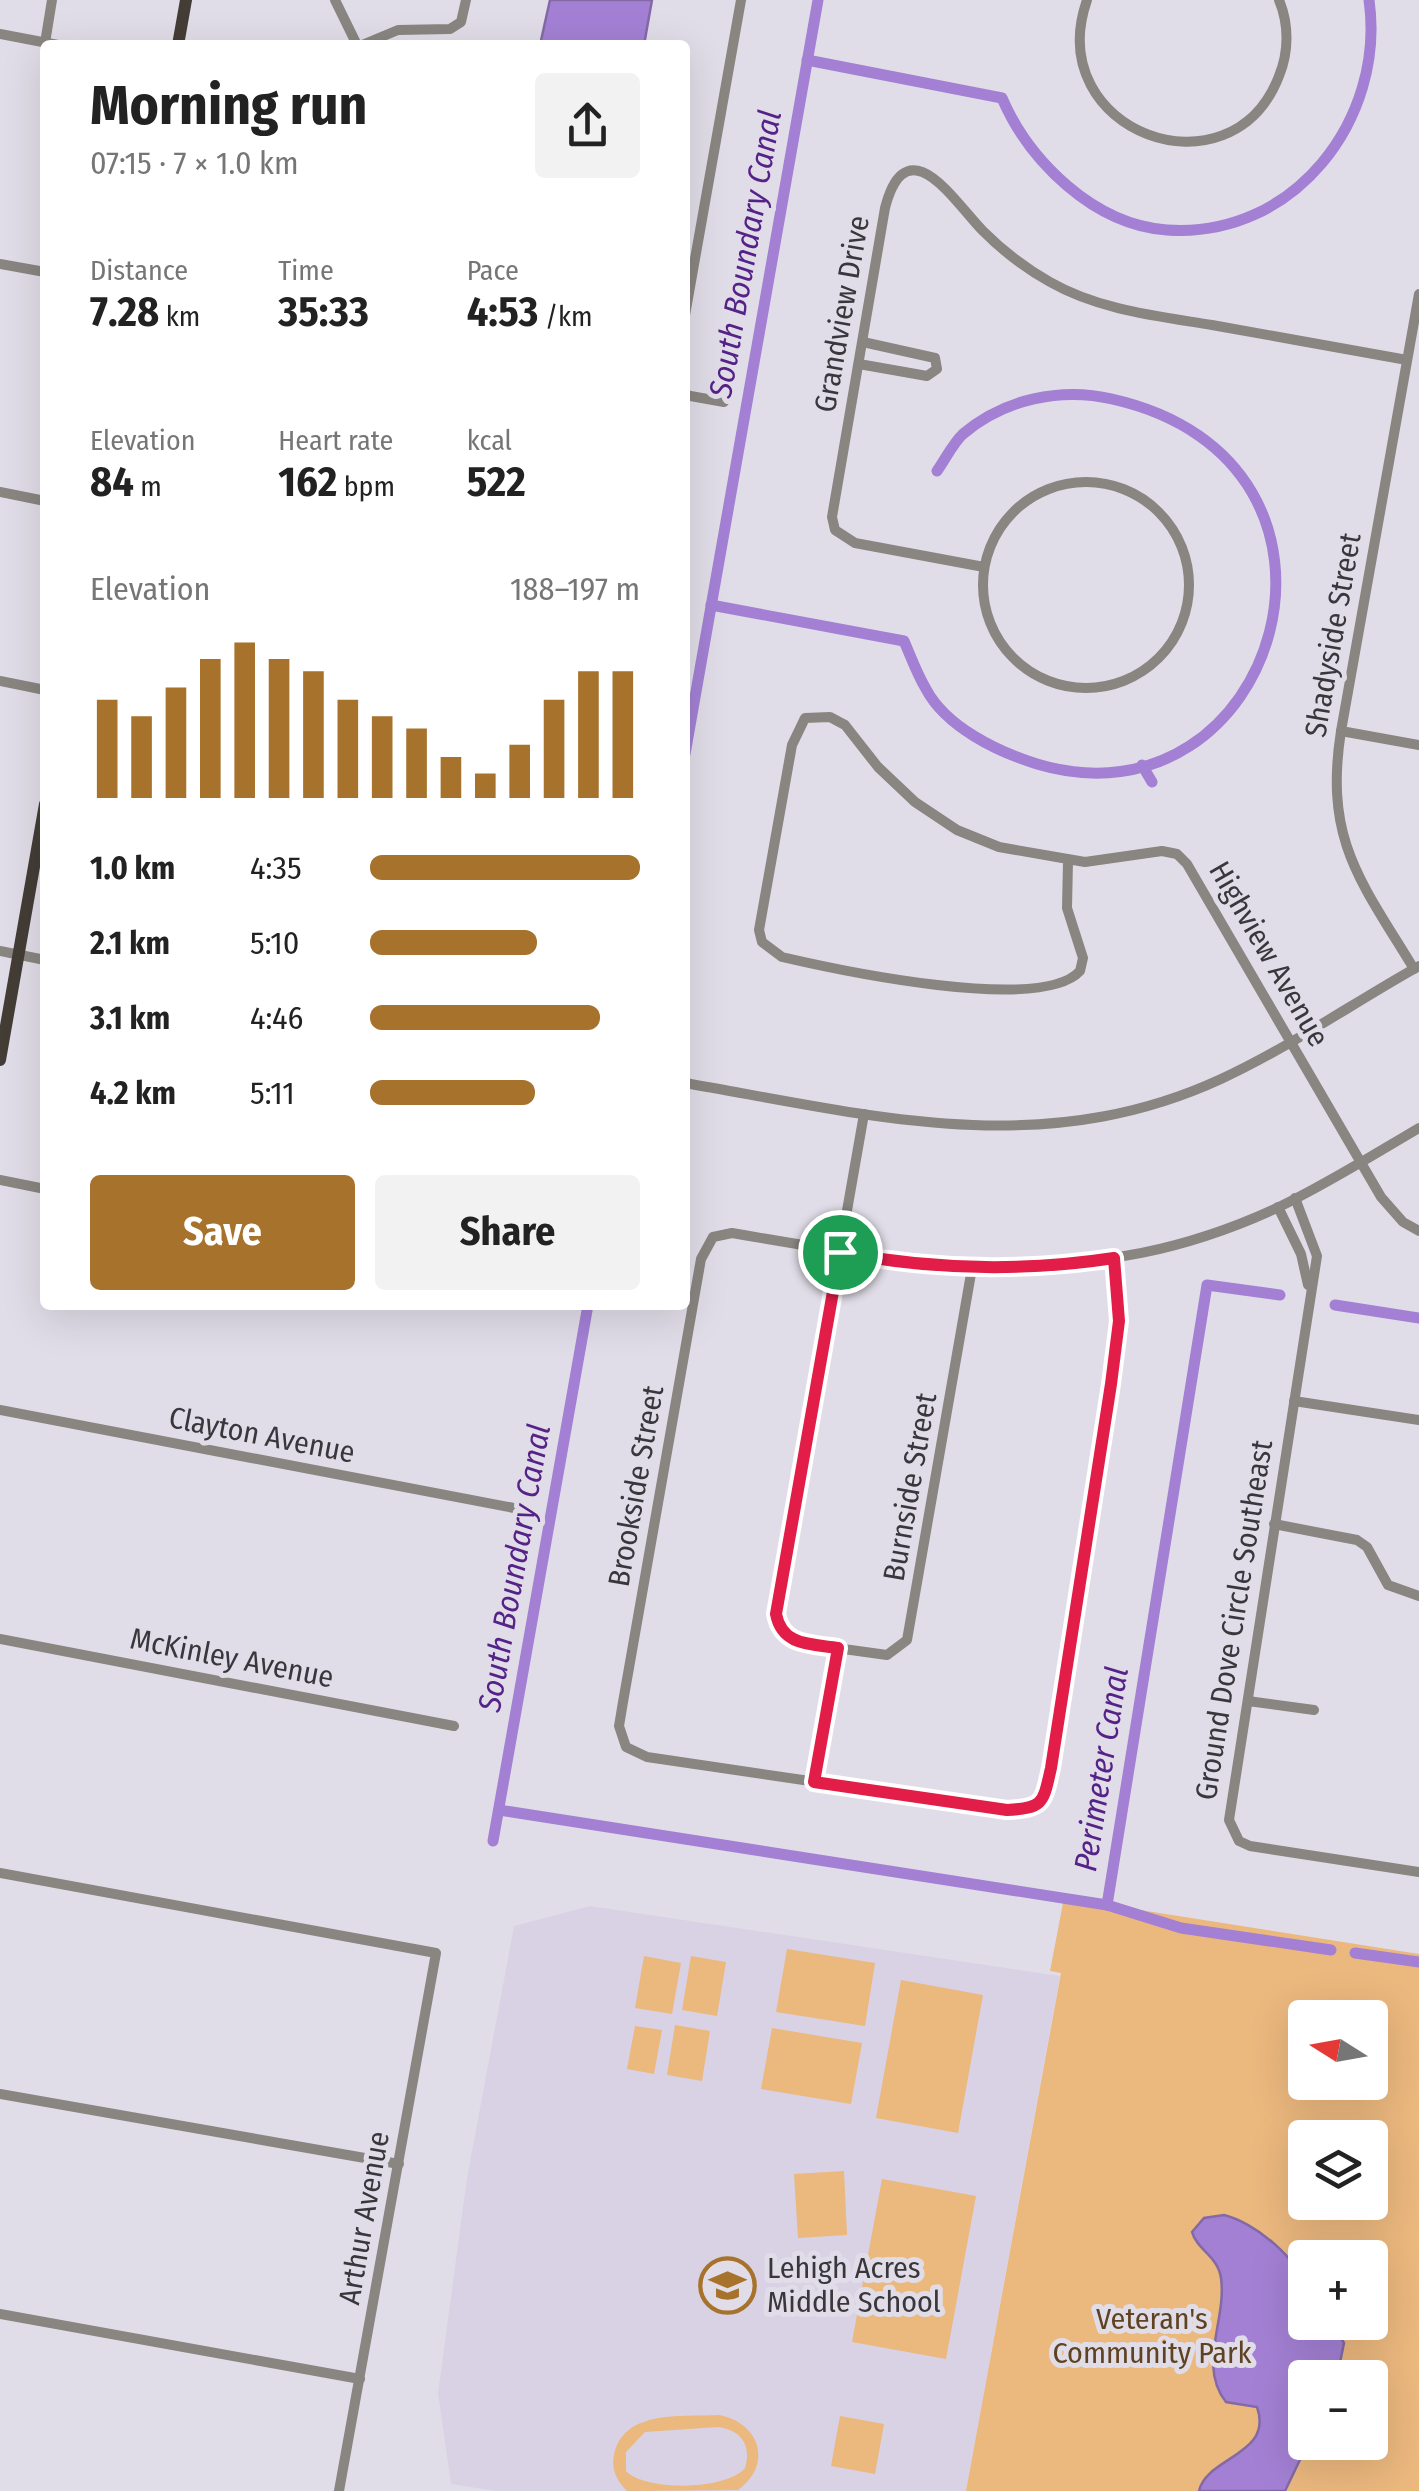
<!DOCTYPE html>
<meta charset="utf-8">
<style>
body{margin:0;font-family:"Fira Sans Condensed",sans-serif;background:#f2f2f2;color:#222;height:100vh;display:flex;flex-direction:column;font-size:38px;white-space:nowrap}
*{box-sizing:border-box;margin:0}
p{font-size:32px;color:#767676}
.icon{flex:none;width:55px;height:55px;fill:none;stroke:currentColor;stroke-width:2;stroke-linecap:round;stroke-linejoin:round}
.map{position:relative;flex:1;overflow:hidden}
.side{position:absolute;left:40px;top:40px;width:650px;height:1270px;display:flex;flex-direction:column;background:#fff;border-radius:10px;box-shadow:0 10px 40px #0002}
.side>*{flex:none}
.needle{width:65px;rotate:281deg}
.fabs{position:absolute;left:1288px;top:2000px;display:grid;gap:20px}
.fabs a{display:grid;place-items:center;width:100px;height:100px;border-radius:10px;background:#fff;box-shadow:0 10px 40px #0002;font-size:50px}
.pin{position:absolute;display:grid;place-items:center;width:85px;height:85px;color:#fff;margin:-42px;border:5px solid #fff;border-radius:50%;box-shadow:0 2px 10px #0007}
.round{display:grid;place-items:center;flex:none;width:105px;height:105px;border-radius:10px;background:#f2f2f2}
.overview{display:flex;align-items:center;justify-content:space-between;height:170px;padding:0 50px}
h1{font-size:55px;font-weight:700;line-height:75px}
.stats{display:grid;grid-template-columns:repeat(3,1fr);gap:15px;height:170px;padding:10px 50px}
.stats div{display:grid;align-content:center}
.stats b{font-size:42px;font-weight:700}
.stats small{font-size:28px;font-weight:400}
.stats p{font-size:28px}
.chart{height:280px;padding:20px 50px}
.chart p{display:flex;justify-content:space-between}
.chart svg{width:100%;height:180px;margin-top:10px;stroke:#a7722c;stroke-width:6}
.cta{display:flex;gap:20px;margin-top:auto;padding:20px 50px}
.cta a{flex:1;height:115px;border-radius:10px;background:#a7722c;color:#fff;font-size:40px;font-weight:700;line-height:115px;text-align:center}
.cta a+a{background:#f2f2f2;color:#222}
ul{padding:0 50px;list-style:none;font-size:32px}
li{display:grid;grid-template-columns:160px 120px 1fr;align-items:center;height:75px}
li i{height:25px;border-radius:12px;background:#a7722c}
.map>svg:first-child{display:block}
.built{fill:#d9d2e5}
.green{fill:#ebb87e;fill-rule:evenodd}
.water{fill:#a380d4;stroke:#836aa6;stroke-width:2.5}
.lines{fill:none;stroke-linecap:round;stroke-linejoin:round}
.canal{stroke:#a380d4;stroke-width:11}
.minor{stroke:#898581;stroke-width:10}
.major{stroke:#433d36;stroke-width:12}
.route-casing{stroke:#fff;stroke-width:20}
.route{stroke:#e11d48;stroke-width:12}
.labels{text-anchor:middle;stroke-width:10;stroke-linejoin:round;paint-order:stroke}
.street-label{font-size:30px;fill:#39373c;stroke:#e1dde8}
.poi-label{font-size:30px;fill:#39373c;stroke:#e1dde8;text-anchor:start}
.park-label{font-size:30px;fill:#5f4320;stroke:#e1dde8}
.water-label{font-size:32px;font-style:italic;fill:#552387;stroke:#e1dde8}
</style>
<div class="map">
<svg width="1419" height="2491" viewBox="0 0 1419 2491">
<rect width="100%" height="100%" fill="#e1dde8"/>
<polygon class="built" points="590,1906 1060,1976 966,2491 496,2491 451,2484 438,2393 467,2178 514,1926"/>
<g class="green">
<path d="M1064,1898L1419,1954V2491H966L1061,1973L1050,1971ZM1305,2018H1370V2082H1305ZM1305,2138H1370V2202H1305ZM1305,2258H1370V2322H1305ZM1305,2378H1370V2442H1305Z"/>
<polygon points="787,1949 875,1963 865,2026 776,2012"/>
<polygon points="644,1956 681,1963 672,2014 635,2008"/>
<polygon points="691,1956 726,1962 717,2016 682,2010"/>
<polygon points="901,1980 983,1995 958,2133 876,2118"/>
<polygon points="675,2025 710,2031 702,2081 667,2075"/>
<polygon points="635,2026 662,2030 654,2074 627,2069"/>
<polygon points="772,2028 862,2043 851,2104 761,2089"/>
<polygon points="844,2171 847,2235 798,2238 794,2174"/>
<polygon points="882,2179 976,2196 946,2359 852,2342"/>
<path d="M719,2415C759,2422 774,2464 738,2490L627,2491C617,2481 611,2470 614,2455C623,2409 683,2417 719,2415ZM718,2427C741,2430 752,2445 745,2468C726,2491 644,2491 626,2471V2452L645,2432Z"/>
<polygon points="840,2416 884,2424 875,2474 831,2466"/>
</g>
<g class="water">
<polygon points="550,0 652,0 644,45 540,45"/>
<path d="M1224,2215C1253,2222 1300,2258 1305,2290C1307,2300 1305,2312 1305,2322L1332,2323L1344,2343L1337,2377L1305,2378L1308,2443L1285,2491H1199C1206,2457 1274,2455 1257,2407L1226,2402C1197,2365 1227,2320 1221,2278C1218,2256 1197,2250 1192,2232L1204,2218Z"/>
</g>
<g class="lines">
<g class="canal">
<path d="M807,60L1002,98C1029,161 1094,225 1167,230C1294,239 1386,119 1369,0"/>
<path d="M711,605L904,641C911,657 917,674 926,689C946,727 998,752 1037,764C1277,836 1392,462 1112,399C1061,387 1004,399 963,434C953,443 945,460 937,471"/>
<polyline points="685,754 818,0"/>
<polyline points="1142,765 1152,782"/>
<polyline points="1335,1305 1419,1318"/>
<polyline points="499,1810 1107,1905 1207,1285 1280,1295"/>
<polyline points="493,1841 588,1305"/>
<polyline points="1107,1905 1181,1928 1331,1950"/>
<polyline points="1355,1953 1419,1962"/>
</g>
<g class="minor">
<polyline points="335,0 357,45"/>
<path d="M1087,0C1041,132 1231,201 1279,76C1289,52 1289,24 1279,0"/>
<polyline points="0,34 58,45"/>
<polyline points="45,43 52,0"/>
<polyline points="362,45 398,30 450,29 461,22 466,0"/>
<polyline points="0,264 45,272"/>
<polyline points="685,315 741,0"/>
<polyline points="859,364 927,376 937,369 935,358 863,342"/>
<polyline points="685,395 724,402"/>
<circle cx="1086" cy="585" r="103"/>
<polyline points="0,492 45,501"/>
<path d="M984,567L855,543L835,530L832,517L885,208C907,123 956,204 983,231C1003,251 1025,268 1050,282C1099,310 1157,316 1212,325C1277,337 1342,348 1407,360"/>
<polyline points="0,681 45,690"/>
<polyline points="1341,731 1419,745"/>
<path d="M1068,861L1067,908L1083,958L1080,971C1041,1014 838,970 782,957L762,942L759,930L792,745L805,718L830,717L845,725L878,767L915,802L957,830L999,847L1085,862L1162,851L1177,854L1187,864L1381,1197L1403,1222L1419,1231"/>
<polyline points="0,951 45,960"/>
<path d="M1414,969C1360,880 1324,840 1341,731L1419,294"/>
<path d="M685,1083C870,1115 1041,1162 1221,1079C1290,1047 1353,1003 1419,966"/>
<polyline points="864,1114 776,1614 779,1628 800,1643 887,1655 907,1640 972,1268"/>
<polyline points="0,1180 45,1189"/>
<polyline points="1295,1198 1317,1256 1229,1820 1239,1841 1250,1846 1419,1872"/>
<polyline points="1278,1207 1301,1254 1308,1285"/>
<path d="M1114,1257L1119,1302L1116,1345L1044,1799L1033,1809L1007,1810L647,1757L626,1747L619,1726L623,1702L701,1259L713,1237L732,1233C927,1267 1091,1295 1279,1207C1327,1184 1373,1155 1419,1128"/>
<polyline points="1294,1401 1419,1420"/>
<polyline points="0,1410 514,1508"/>
<polyline points="1274,1524 1357,1540 1367,1547 1388,1585 1419,1596"/>
<polyline points="0,1639 454,1726"/>
<polyline points="1248,1701 1314,1710"/>
<polyline points="814,1782 838,1648"/>
<polyline points="0,1873 436,1953 339,2491"/>
<polyline points="0,2094 399,2164"/>
<polyline points="0,2314 360,2379"/>
</g>
<g class="major">
<polyline points="178,45 186,0"/>
<polyline points="0,1060 45,804"/>
</g>
</g>
<g class="lines">
<defs>
<path id="route" d="M840,1252C931,1270 1022,1272 1114,1258L1119,1321L1111,1384L1051,1768C1043,1803 1044,1808 1007,1810L814,1782L838,1648C811,1644 782,1646 776,1614Z"/>
</defs>
<use href="#route" class="route-casing"/>
<use href="#route" class="route"/>
</g>
<defs>
<symbol id="school-ring" viewBox="-11 -11 22 22"><circle r="9.5" fill="#e1dde8" stroke="#a7722c" stroke-width="1.5"/><path d="M0-5L7-2L0 1L-7-2ZM-4 1L0 2.5L4 1V4Q0 6-4 4Z" fill="#a7722c"/></symbol>
</defs>
<g fill-rule="evenodd">
<use href="#school-ring" x="696" y="2254" width="63" height="63"/>
</g>
<g class="labels">
<g class="street-label">
<text transform="translate(842 314) rotate(-80)" y="10">Grandview Drive</text>
<text transform="translate(1333 635) rotate(-80)" y="10">Shadyside Street</text>
<text transform="translate(1269 954) rotate(60)" y="10">Highview Avenue</text>
<text transform="translate(262 1435) rotate(11)" y="10">Clayton Avenue</text>
<text transform="translate(636 1486) rotate(-80)" y="10">Brookside Street</text>
<text transform="translate(910 1487) rotate(-80)" y="10">Burnside Street</text>
<text transform="translate(1234 1620) rotate(-81)" y="10">Ground Dove Circle Southeast</text>
<text transform="translate(232 1658) rotate(11)" y="10">McKinley Avenue</text>
<text transform="translate(364 2218) rotate(-80)" y="10">Arthur Avenue</text>
</g>
<g class="poi-label">
<text x="767" y="2278">Lehigh Acres<tspan x="767" dy="34">Middle School</tspan></text>
</g>
<g class="park-label">
<text x="1152" y="2329">Veteran's<tspan x="1152" dy="34">Community Park</tspan></text>
</g>
<g class="water-label">
<text transform="translate(745 254) rotate(-80)" y="11">South Boundary Canal</text>
<text transform="translate(514 1568) rotate(-80)" y="11">South Boundary Canal</text>
<text transform="translate(1101 1769) rotate(-81)" y="11">Perimeter Canal</text>
</g>
</g>
</svg>
<div class="fabs">
<a><svg class="needle" viewBox="-14 -14 28 28"><path d="M0-13l5 13h-10z" fill="#e53935"/><path d="M0 13l5-13h-10z" fill="#767676"/></svg></a>
<a><svg class="icon" aria-label="layers" viewBox="0 0 24 24"><path d="M12 4l9 5-9 5-9-5zM3 14l9 5 9-5"/></svg></a>
<a>+</a>
<a>−</a>
</div>
<div class="pin" style="left:840px;top:1252px;background:#1e9e55"><svg class="icon" aria-label="arrive" viewBox="0 0 24 24"><path d="M6 21V4h12l-3 4 3 4H6"/></svg></div>
<section class="side">
<div class="overview"><div><h1>Morning run</h1><p>07:15 · 7 × 1.0 km</p></div><a class="round"><svg class="icon" aria-label="share" viewBox="0 0 24 24"><path d="M12 15V3M7 8l5-5 5 5M5 13v7h14v-7"/></svg></a></div>
<div class="stats">
<div><p>Distance</p><b>7.28<small> km</small></b></div>
<div><p>Time</p><b>35:33</b></div>
<div><p>Pace</p><b>4:53<small> /km</small></b></div>
</div>
<div class="stats">
<div><p>Elevation</p><b>84<small> m</small></b></div>
<div><p>Heart rate</p><b>162<small> bpm</small></b></div>
<div><p>kcal</p><b>522</b></div>
</div>
<div class="chart"><p><span>Elevation</span>188–197 m</p>
<svg viewBox="0 0 160 44" preserveAspectRatio="none"><path d="M5 44V20M15 44V24M25 44V17M35 44V10M45 44V6M55 44V10M65 44V13M75 44V20M85 44V24M95 44V27M105 44V34M115 44V38M125 44V31M135 44V20M145 44V13M155 44V13"/></svg>
</div>
<ul>
<li><b>1.0 km</b>4:35<i style="width:100%"></i></li>
<li><b>2.1 km</b>5:10<i style="width:62%"></i></li>
<li><b>3.1 km</b>4:46<i style="width:85%"></i></li>
<li><b>4.2 km</b>5:11<i style="width:61%"></i></li>
</ul>
<div class="cta"><a>Save</a><a>Share</a></div>
</section>
</div>
